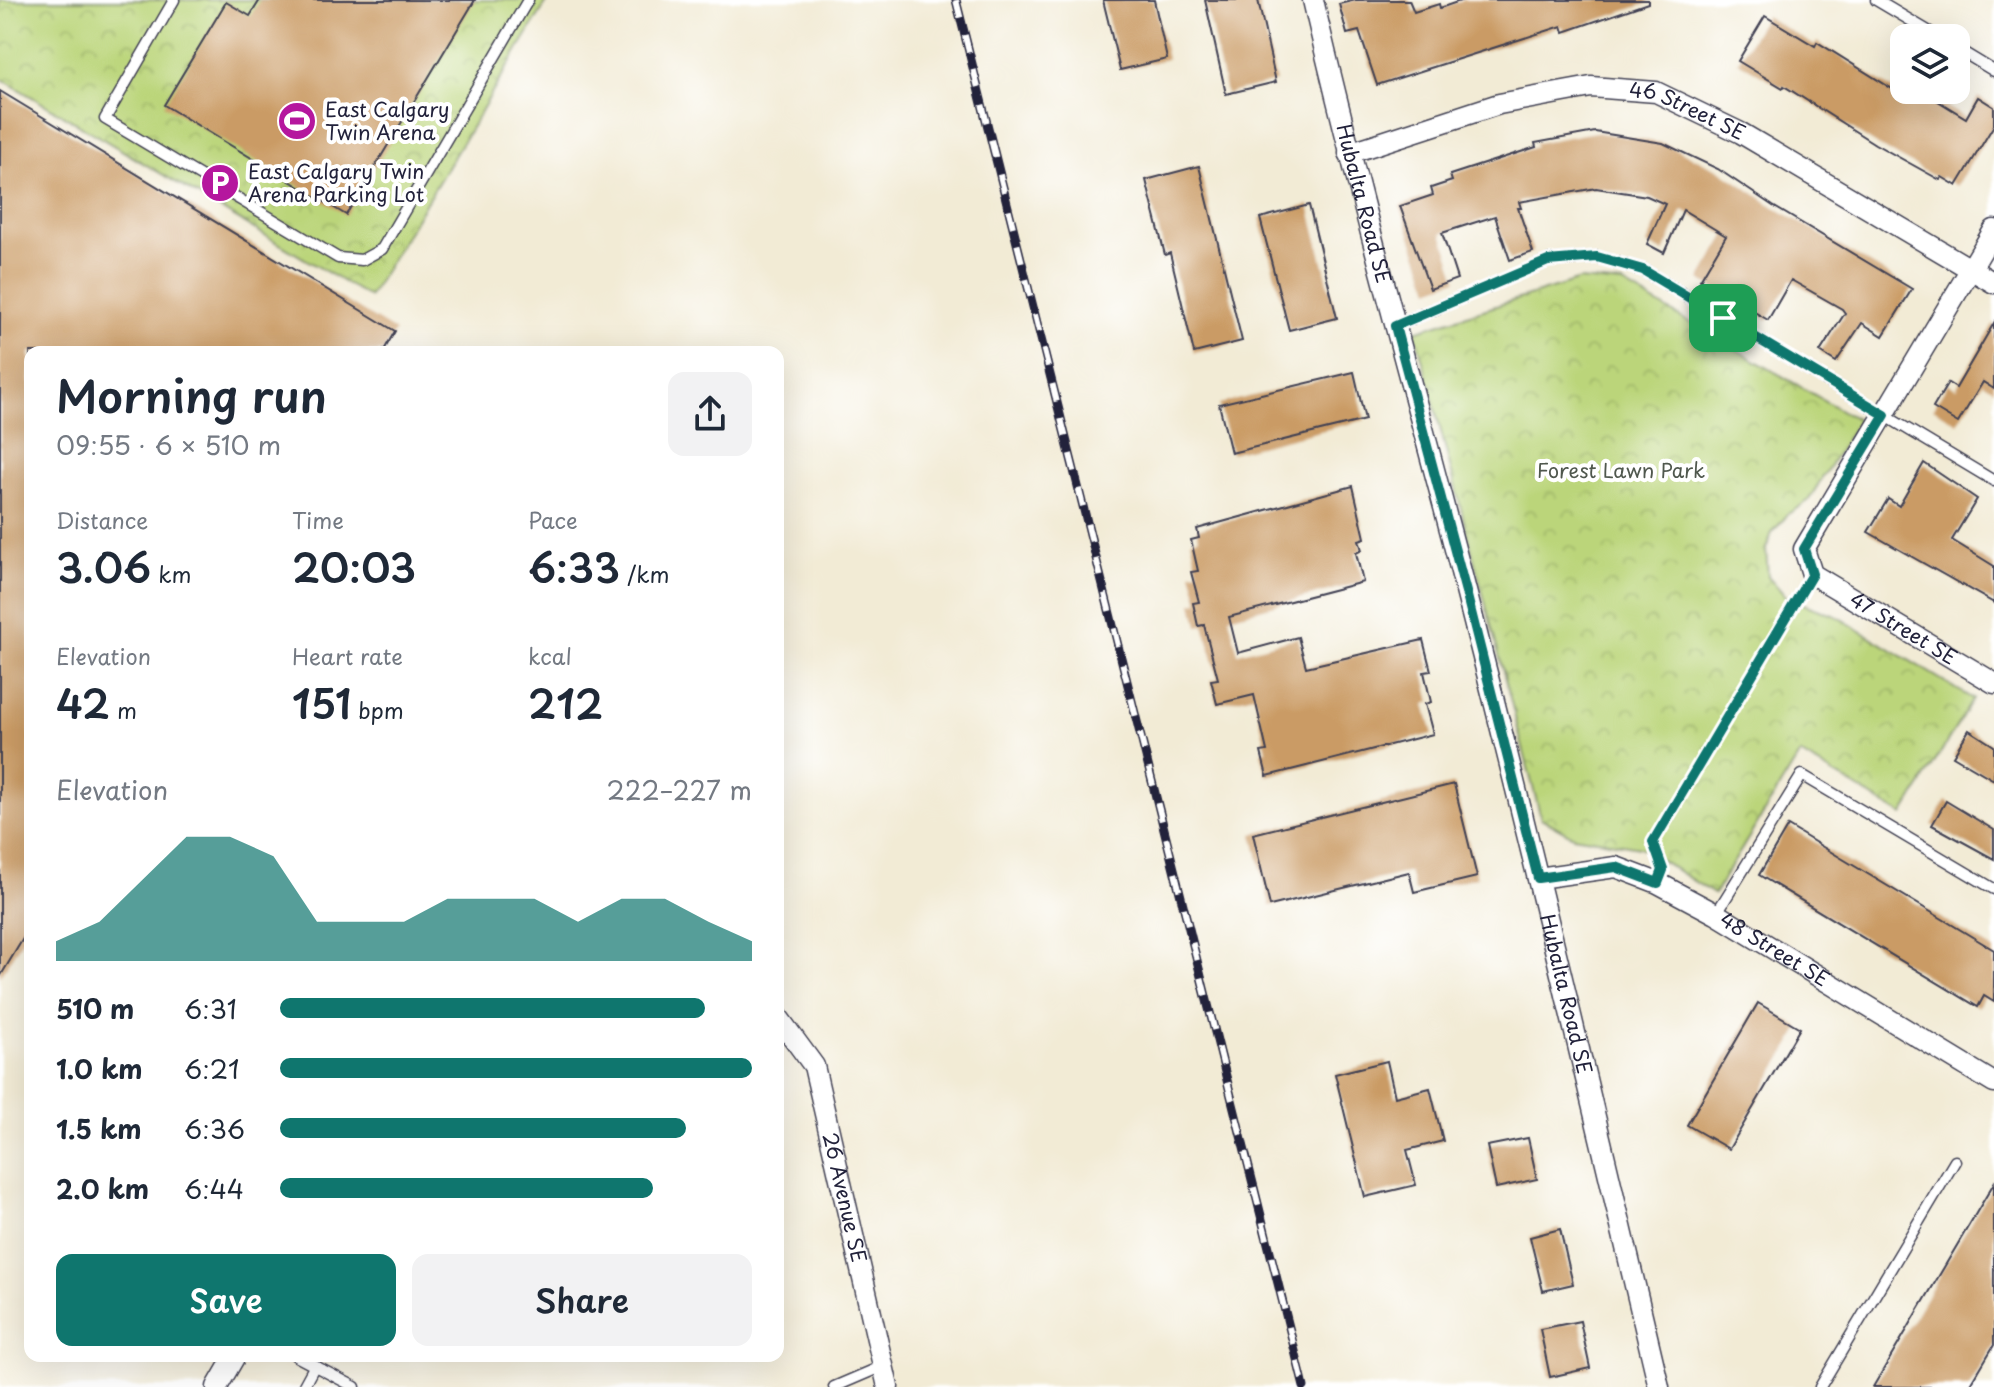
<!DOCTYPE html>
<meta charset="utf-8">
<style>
body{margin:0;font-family:"Playpen Sans",sans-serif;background:#f2f2f3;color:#1f2937;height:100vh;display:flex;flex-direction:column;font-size:30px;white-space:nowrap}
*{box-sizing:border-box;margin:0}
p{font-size:26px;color:#747a83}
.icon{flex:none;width:44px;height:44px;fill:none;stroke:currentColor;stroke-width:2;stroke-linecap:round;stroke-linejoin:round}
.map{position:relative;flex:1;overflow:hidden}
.drawer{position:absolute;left:24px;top:346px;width:760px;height:1016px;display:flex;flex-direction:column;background:#fff;border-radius:16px;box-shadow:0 8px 32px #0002}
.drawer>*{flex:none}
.controls{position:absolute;left:1890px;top:24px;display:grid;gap:16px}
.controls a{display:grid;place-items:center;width:80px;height:80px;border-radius:16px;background:#fff;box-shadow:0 8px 32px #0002;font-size:40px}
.pin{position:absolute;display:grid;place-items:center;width:68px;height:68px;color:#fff;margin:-34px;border-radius:16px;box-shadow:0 4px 12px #0006}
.round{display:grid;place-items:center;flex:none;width:84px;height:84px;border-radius:16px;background:#f2f2f3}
.headline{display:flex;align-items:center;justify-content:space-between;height:136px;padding:0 32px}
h1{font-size:44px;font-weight:600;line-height:60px}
.figures{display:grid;grid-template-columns:repeat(3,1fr);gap:12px;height:136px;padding:8px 32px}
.figures div{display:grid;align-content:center}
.figures b{font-size:40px;font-weight:600}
.figures small{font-size:22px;font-weight:400}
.figures p{font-size:22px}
.chart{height:224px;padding:16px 32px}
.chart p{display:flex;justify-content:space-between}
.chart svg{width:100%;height:144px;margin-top:8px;fill:#0f766e;opacity:.7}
.action{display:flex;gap:16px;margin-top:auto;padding:16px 32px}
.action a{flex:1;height:92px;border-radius:16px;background:#0f766e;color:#fff;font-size:32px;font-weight:600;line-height:92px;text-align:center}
.action a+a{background:#f2f2f3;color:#1f2937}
ul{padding:0 32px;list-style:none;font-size:26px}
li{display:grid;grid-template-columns:128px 96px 1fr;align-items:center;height:60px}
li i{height:20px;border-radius:10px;background:#0f766e}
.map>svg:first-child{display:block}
.park{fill:url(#park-crowns);stroke:#6e7c5a;stroke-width:2}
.building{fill:#ca9b65}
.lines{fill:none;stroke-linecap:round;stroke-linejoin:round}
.lane-casing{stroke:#414052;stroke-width:13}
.street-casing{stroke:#414052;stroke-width:23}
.path{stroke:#414052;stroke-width:4;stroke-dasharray:2 6;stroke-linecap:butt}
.lane{stroke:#fff;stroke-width:10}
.street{stroke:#fff;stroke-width:20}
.rail-casing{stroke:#22223b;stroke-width:9}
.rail{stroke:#fff;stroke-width:6;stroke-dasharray:18;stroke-linecap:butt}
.route-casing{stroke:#fff;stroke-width:16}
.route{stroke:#0f766e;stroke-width:10}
.labels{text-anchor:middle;stroke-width:8;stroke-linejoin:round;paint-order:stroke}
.poi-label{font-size:20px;fill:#22223b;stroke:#fff;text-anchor:start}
.street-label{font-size:20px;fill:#22223b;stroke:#fff}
.park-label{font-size:20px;fill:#50584e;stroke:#fff}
</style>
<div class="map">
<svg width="1994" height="1387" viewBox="0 0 1994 1387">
<defs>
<pattern id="park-crowns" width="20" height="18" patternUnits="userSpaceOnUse" patternTransform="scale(2)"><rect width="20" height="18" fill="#bbd57a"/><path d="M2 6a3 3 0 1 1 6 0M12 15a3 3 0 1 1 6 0" fill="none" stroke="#a0b76a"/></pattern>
</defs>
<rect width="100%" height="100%" fill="#fff"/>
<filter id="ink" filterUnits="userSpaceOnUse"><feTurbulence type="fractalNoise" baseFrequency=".0125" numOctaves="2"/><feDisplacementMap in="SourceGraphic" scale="16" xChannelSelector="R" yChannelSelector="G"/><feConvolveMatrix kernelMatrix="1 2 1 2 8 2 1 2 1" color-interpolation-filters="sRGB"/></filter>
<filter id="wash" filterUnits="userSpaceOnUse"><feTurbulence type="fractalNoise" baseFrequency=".006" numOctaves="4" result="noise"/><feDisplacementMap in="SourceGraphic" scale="32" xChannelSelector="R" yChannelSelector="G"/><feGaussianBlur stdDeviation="1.8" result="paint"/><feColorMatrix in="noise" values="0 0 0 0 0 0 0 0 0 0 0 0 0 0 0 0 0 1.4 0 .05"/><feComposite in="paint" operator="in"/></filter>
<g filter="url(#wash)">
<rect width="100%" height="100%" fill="#f2ebd5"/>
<g class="park">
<polygon points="0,0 548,0 369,297 0,78"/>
<polygon points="1580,280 1623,284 1858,420 1808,501 1788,514 1772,533 1766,549 1768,576 1787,598 1836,616 1973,699 1903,815 1800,754 1714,894 1640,847 1573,836 1541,818 1415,331"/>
</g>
<g id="blocks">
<g class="building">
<polygon points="260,0 475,0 346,215 164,105 226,2 250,16"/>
<polygon points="1103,0 1154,0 1167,59 1120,70"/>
<polygon points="1205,0 1258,0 1276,82 1226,94"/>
<polygon points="1356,0 1409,0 1414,12 1439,4 1440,8 1463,0 1648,0 1648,3 1564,32 1562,26 1377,85 1359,31 1347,34 1339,4"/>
<polygon points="1765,16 1815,46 1817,42 1907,98 1912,90 1920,90 1966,118 1978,97 1994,107 1994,125 1957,186 1942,177 1940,180 1875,144 1784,86 1783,88 1738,61"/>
<polygon points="0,91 395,331 383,352 30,352 30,927 0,977"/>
<polygon points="1595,132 1663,143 1718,169 1773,206 1912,289 1883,336 1862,323 1836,362 1820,352 1845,313 1842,309 1791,280 1768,320 1700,280 1726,236 1683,210 1664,253 1647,244 1665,204 1647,196 1596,188 1519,202 1521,208 1518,208 1533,252 1510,260 1495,216 1442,233 1457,279 1430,289 1400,206 1433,195 1431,188 1452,181 1450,175 1536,147 1535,143"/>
<polygon points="1199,166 1242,341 1194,353 1170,253 1165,255 1146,180"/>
<polygon points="1309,205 1337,318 1289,330 1260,218"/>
<polygon points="1994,323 1994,389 1983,382 1958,423 1933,408 1948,383 1956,388"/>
<polygon points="1354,372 1365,420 1231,453 1219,404"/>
<polygon points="1924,463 1977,499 1952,540 1994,566 1994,603 1868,532 1888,499 1899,506"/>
<polygon points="1353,486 1365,538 1359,540 1362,550 1356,553 1363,582 1229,617 1238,653 1298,637 1306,667 1423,640 1431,671 1424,672 1431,702 1425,704 1433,734 1267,776 1261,752 1267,751 1254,695 1217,704 1211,680 1218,679 1204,625 1198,626 1193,603 1199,602 1191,572 1198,571 1191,540 1199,538 1197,529"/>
<polygon points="1969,730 1994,746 1994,780 1953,756"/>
<polygon points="1454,784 1477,877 1414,892 1409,872 1270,906 1253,834"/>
<polygon points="1946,801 1994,830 1994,859 1932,825"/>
<polygon points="1788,826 1994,950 1994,1002 1984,996 1978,1007 1759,875"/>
<polygon points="1758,1003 1800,1028 1729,1149 1687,1125"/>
<polygon points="1387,1061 1395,1097 1430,1088 1443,1141 1407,1150 1416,1185 1365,1197 1335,1074"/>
<polygon points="1528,1138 1537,1179 1496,1188 1487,1146"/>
<polygon points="1994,1183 1994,1345 1969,1387 1873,1387"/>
<polygon points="1560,1229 1573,1284 1543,1291 1530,1237"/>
<polygon points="1580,1321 1590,1368 1550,1377 1540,1329"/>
</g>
</g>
</g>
<g filter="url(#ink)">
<use href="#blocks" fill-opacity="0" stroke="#414052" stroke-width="2"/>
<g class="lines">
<defs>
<g id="lane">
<polyline points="174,0 105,119 338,258 362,260 382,249 528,0"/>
<polyline points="1876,0 1940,38"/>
<polyline points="1956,48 1994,71"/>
<polyline points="1395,326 1548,261 1597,257 1643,270 1994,481"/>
<polyline points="1716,914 1802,775 1994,889"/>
<polyline points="296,1356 355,1387"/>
<polyline points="303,1387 315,1365"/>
<polyline points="834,1387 883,1366"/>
<polyline points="1820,1387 1955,1161"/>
</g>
<g id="street">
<path id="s1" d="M1313,0C1359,199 1415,394 1466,591C1534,855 1596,1121 1659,1387"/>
<path id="s2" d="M1349,153L1499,104L1591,87L1656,92L1741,133L1994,283"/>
<path id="s3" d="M1994,230L1804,549L1812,574L1994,683"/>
<path id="s4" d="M1538,878L1616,867L1658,883L1716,914L1994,1083"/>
<path id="s5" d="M778,1017L814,1066L888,1387"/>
<polyline points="217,1387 235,1356"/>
</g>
</defs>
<use href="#lane" class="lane-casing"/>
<use href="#street" class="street-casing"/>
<polyline class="path" points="1660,863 1653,842 1800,592"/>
<use href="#lane" class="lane"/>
<use href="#street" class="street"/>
<defs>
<polyline id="rail" points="956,0 1304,1387"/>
</defs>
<use href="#rail" class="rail-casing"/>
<use href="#rail" class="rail"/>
</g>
</g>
<g class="lines" filter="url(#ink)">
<defs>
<polygon id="route" points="1597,257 1643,270 1885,415 1804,549 1812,574 1653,842 1663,870 1658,883 1616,867 1538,878 1466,592 1395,326 1548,261"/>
</defs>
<use href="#route" class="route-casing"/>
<use href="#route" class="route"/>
</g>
<defs>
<symbol id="stadium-disc" viewBox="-11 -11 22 22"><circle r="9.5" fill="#b5179e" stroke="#fff"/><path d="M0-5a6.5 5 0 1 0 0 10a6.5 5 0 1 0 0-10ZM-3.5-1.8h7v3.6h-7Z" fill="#fff"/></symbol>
<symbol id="parking-disc" viewBox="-11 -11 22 22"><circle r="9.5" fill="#b5179e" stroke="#fff"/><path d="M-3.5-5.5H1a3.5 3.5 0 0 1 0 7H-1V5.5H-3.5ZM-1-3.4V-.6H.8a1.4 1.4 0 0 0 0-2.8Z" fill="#fff"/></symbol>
</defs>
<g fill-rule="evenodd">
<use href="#stadium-disc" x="275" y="99" width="44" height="44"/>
<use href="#parking-disc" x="198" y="161" width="44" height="44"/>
</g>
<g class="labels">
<g class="poi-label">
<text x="325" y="117">East Calgary<tspan x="325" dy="23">Twin Arena</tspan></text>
<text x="248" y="179">East Calgary Twin<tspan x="248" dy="23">Arena Parking Lot</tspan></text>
</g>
<g class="street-label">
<text dy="7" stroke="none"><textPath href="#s2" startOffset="352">46 Street SE</textPath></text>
<text dy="7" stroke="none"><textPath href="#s1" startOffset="210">Hubalta Road SE</textPath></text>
<text dy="7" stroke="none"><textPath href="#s3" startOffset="504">47 Street SE</textPath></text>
<text dy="7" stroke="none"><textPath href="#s4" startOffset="258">48 Street SE</textPath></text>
<text dy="7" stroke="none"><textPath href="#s1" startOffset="1026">Hubalta Road SE</textPath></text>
<text dy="7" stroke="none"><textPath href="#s5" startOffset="196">26 Avenue SE</textPath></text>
</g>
<g class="park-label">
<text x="1621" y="478">Forest Lawn Park</text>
</g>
</g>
</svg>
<div class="controls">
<a><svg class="icon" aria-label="layers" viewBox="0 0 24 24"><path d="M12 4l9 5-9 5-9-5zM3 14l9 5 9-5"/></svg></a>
</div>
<div class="pin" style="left:1723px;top:318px;background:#1e9e55"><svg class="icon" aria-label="arrive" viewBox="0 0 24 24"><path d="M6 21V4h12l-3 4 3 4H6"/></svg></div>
<section class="drawer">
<div class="headline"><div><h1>Morning run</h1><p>09:55 · 6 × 510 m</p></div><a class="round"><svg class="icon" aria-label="share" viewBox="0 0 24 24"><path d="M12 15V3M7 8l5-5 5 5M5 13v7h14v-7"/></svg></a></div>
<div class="figures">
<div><p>Distance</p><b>3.06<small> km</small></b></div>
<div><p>Time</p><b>20:03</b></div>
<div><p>Pace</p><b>6:33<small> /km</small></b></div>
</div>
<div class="figures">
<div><p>Elevation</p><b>42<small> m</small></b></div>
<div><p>Heart rate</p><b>151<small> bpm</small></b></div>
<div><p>kcal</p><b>212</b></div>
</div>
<div class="chart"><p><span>Elevation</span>222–227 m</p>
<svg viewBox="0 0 160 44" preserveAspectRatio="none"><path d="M0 44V38L10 32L20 19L30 6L40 6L50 12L60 32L70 32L80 32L90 25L100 25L110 25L120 32L130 25L140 25L150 32L160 38V44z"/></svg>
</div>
<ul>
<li><b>510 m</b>6:31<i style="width:90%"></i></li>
<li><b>1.0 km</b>6:21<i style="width:100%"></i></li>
<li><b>1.5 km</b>6:36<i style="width:86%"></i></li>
<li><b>2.0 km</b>6:44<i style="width:79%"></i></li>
</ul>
<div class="action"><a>Save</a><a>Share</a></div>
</section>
</div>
